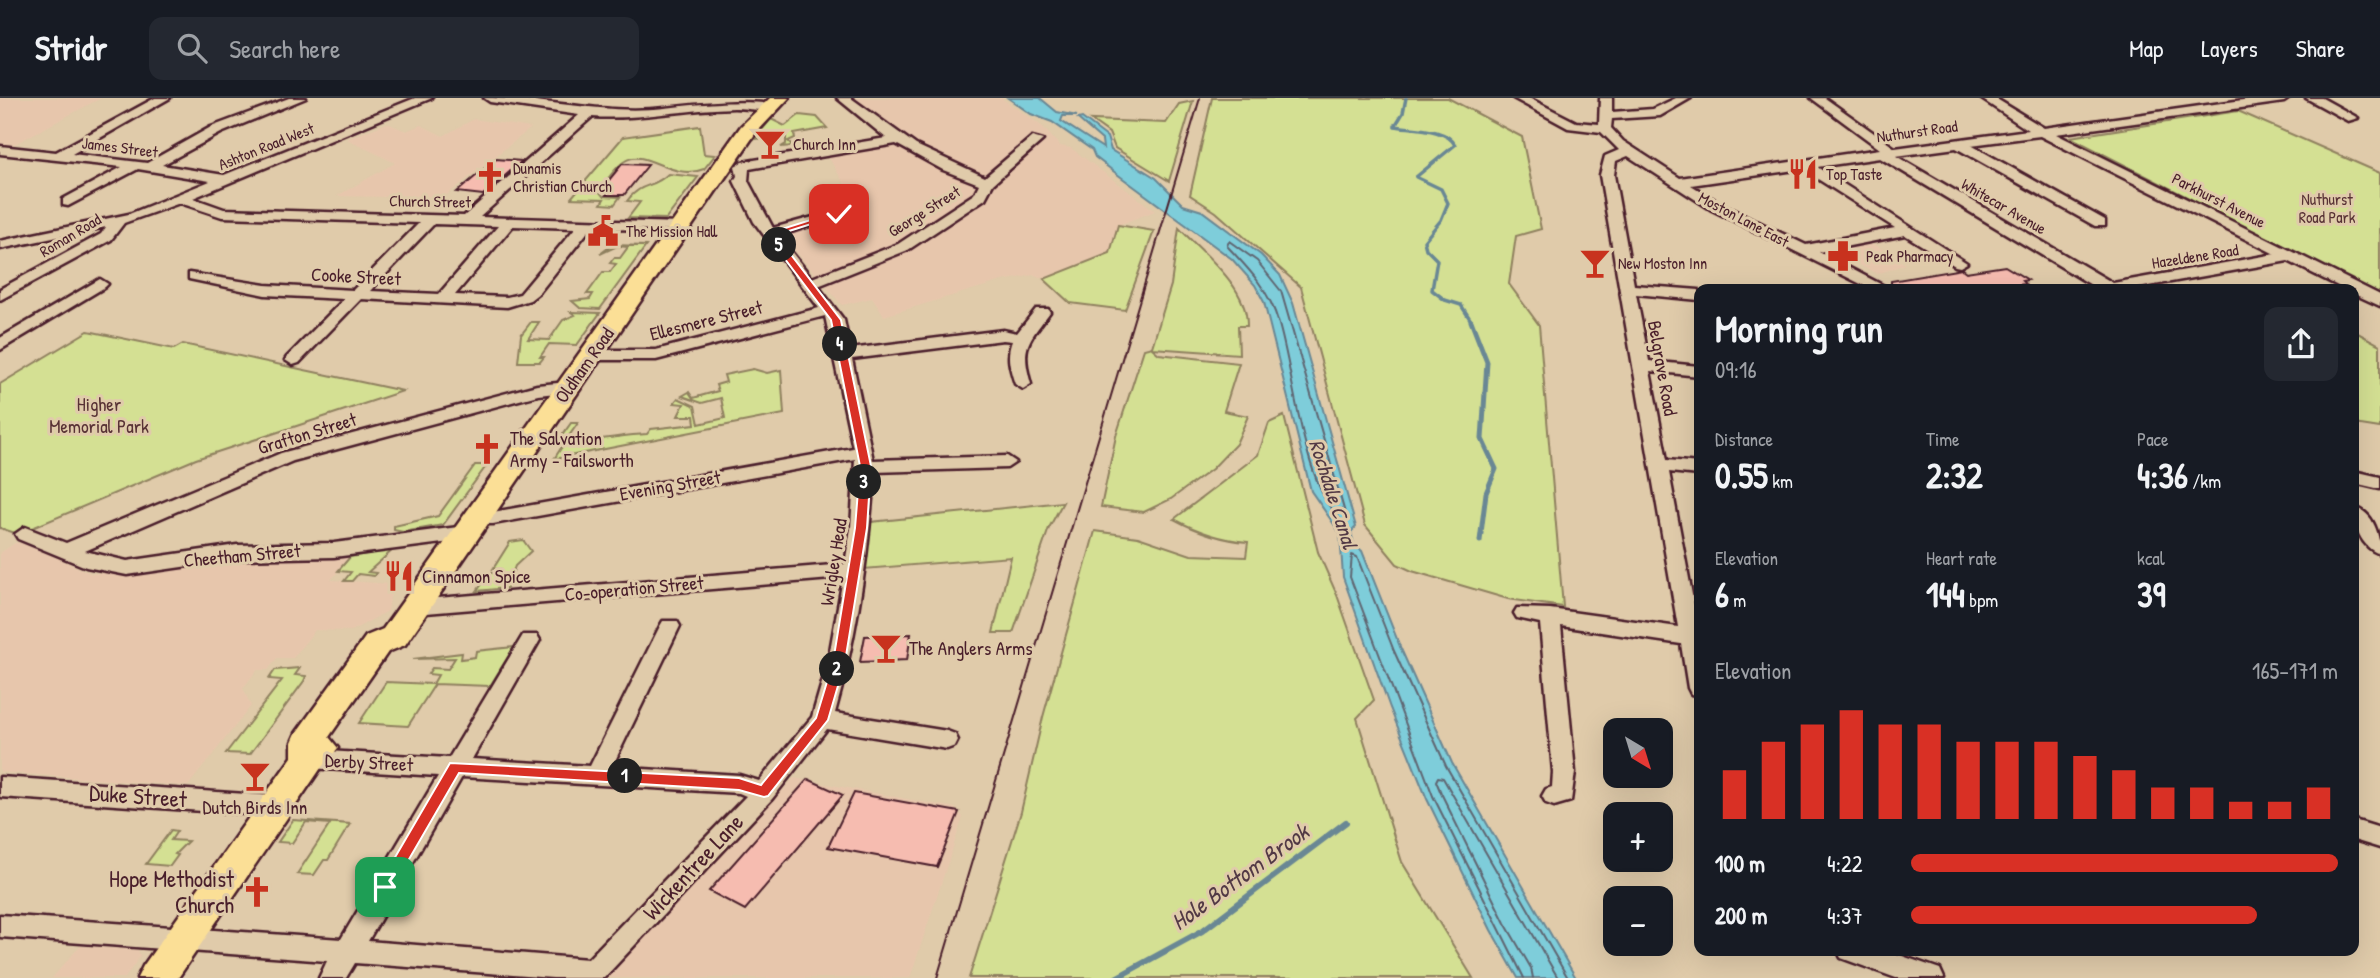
<!DOCTYPE html>
<meta charset="utf-8">
<style>
body{margin:0;font-family:"Patrick Hand",sans-serif;background:#242831;color:#f1f3f6;height:100vh;display:flex;flex-direction:column;font-size:26px;white-space:nowrap}
*{box-sizing:border-box;margin:0}
p{font-size:23px;color:#9ea1a6}
.icon{flex:none;width:38px;height:38px;fill:none;stroke:currentColor;stroke-width:2;stroke-linecap:round;stroke-linejoin:round}
.map{position:relative;flex:1;overflow:hidden}
.details{position:absolute;left:1694px;top:186px;width:665px;height:672px;display:flex;flex-direction:column;background:#171b24;border-radius:14px;box-shadow:0 7px 28px #0002}
.details>*{flex:none}
.needle{width:46px;rotate:142deg}
.fabs{position:absolute;left:1603px;top:620px;display:grid;gap:14px}
.fabs a{display:grid;place-items:center;width:70px;height:70px;border-radius:14px;background:#171b24;box-shadow:0 7px 28px #0002;font-size:35px}
.pin{position:absolute;display:grid;place-items:center;width:60px;height:60px;color:#fff;margin:-30px;border-radius:14px;box-shadow:0 4px 10px #0006}
.km{position:absolute;width:35px;height:35px;margin:-18px;border-radius:50%;background:#222;color:#fff;font-size:19px;line-height:35px;text-align:center}
.round{display:grid;place-items:center;flex:none;width:74px;height:74px;border-radius:14px;background:#242831}
.head{display:flex;align-items:center;justify-content:space-between;height:119px;padding:0 21px}
h1{font-size:38px;font-weight:800;line-height:52px}
.figures{display:grid;grid-template-columns:repeat(3,1fr);gap:10px;height:119px;padding:7px 21px}
.figures div{display:grid;align-content:center}
.figures b{font-size:35px;font-weight:800}
.figures small{font-size:19px;font-weight:400}
.figures p{font-size:19px}
.chart{height:196px;padding:14px 21px}
.chart p{display:flex;justify-content:space-between}
.chart svg{width:100%;height:126px;margin-top:7px;stroke:#d93025;stroke-width:6}
ul{padding:0 21px;list-style:none;font-size:23px}
li{display:grid;grid-template-columns:112px 84px 1fr;align-items:center;height:52px}
li i{height:18px;border-radius:9px;background:#d93025}
header{display:flex;align-items:center;gap:42px;box-sizing:border-box;height:98px;padding:0 35px;background:#171b24;border-bottom:2px solid #363941}
header strong{font-size:33px}
nav{display:flex;gap:38px;margin-inline-start:auto;font-size:24px}
.search{width:490px;height:63px;background:#242831;display:flex;align-items:center;gap:18px;box-sizing:border-box;padding:0 24px;border-radius:14px;color:#9ea1a6;font-size:26px}
.map>svg:first-child{display:block}
.built{fill:#e7c6ac}
.green{fill:#d4e093;stroke:#8f805f;stroke-width:2}
.water{fill:#7ecdda;stroke:#698794;stroke-width:2}
.lines{fill:none;stroke-linecap:round;stroke-linejoin:round}
.shore{stroke:#5f6571;stroke-width:2}
.stream-far2{stroke:#698794;stroke-width:3.5}
.stream-far1{stroke:#698794;stroke-width:5}
.stream{stroke:#698794;stroke-width:6}
.building{fill:#f6bcb0;stroke:#4a1f2b;stroke-width:2}
.minor-casing{stroke:#4a1f2b;stroke-width:5}
.highway-casing{stroke:#4a1f2b;stroke-width:5}
.minor{fill:#e0cbaa;fill-rule:evenodd}
.highway{fill:#fbdf96;fill-rule:evenodd}
.tram{stroke:#4a1f2b;stroke-width:2}
.route{fill:#d93025;stroke:#fff;stroke-width:2}
.labels{text-anchor:middle;stroke-width:6;stroke-linejoin:round;paint-order:stroke}
.far-street-label{font-size:16px;fill:#4a1f2b;stroke:#e0cbaa}
.far-poi-label{font-size:16px;fill:#4a1f2b;stroke:#e0cbaa;text-anchor:start}
.far-park-label{font-size:16px;fill:#583235;stroke:#e0cbaa}
.street-label{font-size:19px;fill:#4a1f2b;stroke:#e0cbaa}
.park-label{font-size:19px;fill:#583235;stroke:#e0cbaa}
.poi-label{font-size:19px;fill:#4a1f2b;stroke:#e0cbaa;text-anchor:start}
.water-label{font-size:21px;font-style:italic;fill:#523945;stroke:#e0cbaa}
.near-street-label{font-size:23px;fill:#4a1f2b;stroke:#e0cbaa}
.near-poi-label{font-size:23px;fill:#4a1f2b;stroke:#e0cbaa;text-anchor:end}
.near-water-label{font-size:24px;font-style:italic;fill:#523945;stroke:#e0cbaa}
</style>
<header>
<strong>Stridr</strong>
<div class="search"><svg class="icon" aria-label="search" viewBox="0 0 24 24"><circle cx="10" cy="10" r="6"/><path d="M15 15l6 6"/></svg>Search here</div>
<nav><a>Map</a><a>Layers</a><a>Share</a></nav>
</header>
<div class="map">
<svg width="2380" height="880" viewBox="0 0 2380 880">
<rect width="100%" height="100%" fill="#e0cbaa"/>
<filter id="ink" filterUnits="userSpaceOnUse"><feTurbulence type="fractalNoise" baseFrequency=".0143" numOctaves="2"/><feDisplacementMap in="SourceGraphic" scale="14" xChannelSelector="R" yChannelSelector="G"/><feConvolveMatrix kernelMatrix="1 2 1 2 8 2 1 2 1" color-interpolation-filters="sRGB"/></filter>
<g filter="url(#ink)">
<g class="built">
<polygon points="0,0 101,0 13,47 0,46"/>
<polygon points="856,0 1001,0 1043,29 1060,48 1071,50 1155,113 1118,127 1110,155 1044,181 1034,177 1002,183 884,218 872,200 842,207 780,135 855,112 844,85 826,55 907,43"/>
<polygon points="474,21 531,30 443,100 337,98 395,65 347,41 387,25 406,33 421,27 443,38"/>
<polygon points="1869,146 1877,148 1905,166 1878,176 1830,153"/>
<polygon points="23,444 92,476 221,460 350,459 331,482 392,486 388,513 351,533 315,532 293,560 277,560 268,572 257,572 243,590 251,608 188,688 0,674 0,455 15,445"/>
<polygon points="794,680 955,710 963,719 910,880 606,880"/>
<polygon points="80,848 138,852 140,858 125,880 52,880"/>
</g>
<g class="green">
<polygon points="1212,0 1448,0 1522,39 1541,131 1516,138 1509,186 1539,227 1563,509 1508,501 1412,473 1397,466 1365,427 1301,189 1216,114 1190,97"/>
<polygon points="1193,3 1169,83 1115,50 1109,35 1091,22 1166,25 1179,6"/>
<polygon points="2238,13 2380,75 2380,198 2070,39"/>
<polygon points="799,17 817,19 827,30 794,36 795,40 788,43 793,48 781,49 786,46 786,38 755,41 771,21 785,28"/>
<path d="M700,28L704,56L715,57L704,71C672,84 645,49 625,63C615,69 606,83 599,93L603,98L620,99L614,107L601,106L604,101L571,100L623,39Z"/>
<path d="M668,76L698,79L666,121L628,120L640,104L627,103C642,83 653,91 668,76Z"/>
<polygon points="1118,127 1154,133 1125,212 1070,205 1044,181 1110,155"/>
<path d="M1179,130C1204,156 1248,189 1247,228H1238L1239,256L1152,250L1159,256L1239,265L1224,313L1248,318L1236,346L1212,371L1171,401L1144,414L1101,409L1116,338L1144,251L1152,249L1171,187Z"/>
<polygon points="612,147 646,148 600,211 580,210 572,203 590,201 593,196 587,196 603,174 610,174 616,166 610,165 614,160 620,160 628,149 617,148 600,156"/>
<polygon points="571,214 600,215 577,247 549,246 540,259 544,259 540,264 518,264 521,237 531,224 539,224 528,241 549,242 563,222 575,217"/>
<polygon points="88,233 174,251 183,246 403,293 196,361 18,436 0,430 0,286"/>
<polygon points="2354,233 2380,247 2380,330 2354,326"/>
<path d="M753,271L767,275L781,272L784,316L554,361L563,347L556,346L571,325H578L569,338L574,343C599,343 622,337 647,336L651,331L695,326L694,318H678L684,306L674,305L678,300L695,308L699,326L725,320L721,300L702,305L682,298L689,294L693,300L718,293L716,287L726,284L724,277Z"/>
<path d="M1284,318L1318,454L1337,497L1374,602L1357,620L1402,764L1473,880H969L1021,714L1043,619L1095,433L1138,439L1191,457L1246,459L1248,444C1221,442 1198,434 1174,421L1258,357L1269,325Z"/>
<polygon points="475,367 487,367 443,427 403,434 394,432 394,428 438,418"/>
<polygon points="1063,404 1049,430 1013,535 993,535 1011,459 864,471 871,424"/>
<polygon points="523,442 531,453 515,468 507,490 477,493 490,475 498,475 500,471 493,471 510,444"/>
<polygon points="394,451 368,474 376,475 374,478 358,476 352,483 344,483 351,474 338,473 350,459"/>
<polygon points="514,549 490,588 435,586 408,628 359,625 386,584 433,586 438,577 428,576 432,570 448,571 455,560 413,561 462,555 461,561 475,559 476,553"/>
<polygon points="300,570 295,577 306,578 304,583 250,656 226,655 282,582 269,581 275,572"/>
<polygon points="293,722 350,726 328,762 324,762 314,777 297,776 330,726 306,724 292,745 278,744"/>
<polygon points="171,732 177,733 171,742 188,743 175,756 178,757 170,768 146,766"/>
</g>
<polygon class="water" points="1008,0 1040,0 1057,14 1077,18 1063,18 1061,23 1103,50 1102,42 1078,21 1082,20 1107,39 1111,52 1156,80 1183,107 1202,113 1261,157 1280,177 1293,205 1356,429 1351,434 1354,447 1362,453 1401,551 1452,665 1576,880 1518,880 1491,832 1427,701 1390,610 1343,479 1340,435 1311,393 1264,204 1255,187 1232,161 1117,76 1095,59 1092,52 1052,24 1031,16"/>
<g class="lines">
<g class="shore">
<path d="M1229,143L1257,163L1281,193L1347,422L1345,426C1302,391 1295,277 1278,223C1269,192 1249,171 1227,148Z"/>
<polyline points="1524,880 1433,698 1350,479 1352,457 1357,459 1394,553 1446,668 1568,880"/>
<polyline points="1533,880 1531,870 1505,825 1441,695 1436,683 1438,679 1443,680 1558,880"/>
</g>
<path class="stream-far2" d="M1406,0L1403,15L1395,28C1412,31 1447,30 1455,47L1416,79L1441,91L1448,105L1441,122L1424,143L1426,151L1437,162L1432,192L1445,202L1461,207L1472,224"/>
<polyline class="stream-far1" points="1471,223 1487,264 1482,341 1496,371 1486,395 1480,443"/>
<polyline class="stream" points="1116,880 1202,833 1346,724"/>
</g>
<g class="building">
<polygon points="496,61 522,63 483,97 457,94"/>
<polygon points="622,66 648,67 624,97 606,97 609,93 600,93"/>
<polygon points="2005,168 2028,182 2022,183 2025,186 1989,191 1891,189 1891,183 1962,171 1966,174"/>
<polygon points="911,536 907,562 860,564 865,538"/>
<polygon points="808,681 843,697 745,812 709,793"/>
<polygon points="854,695 959,714 937,769 828,749"/>
</g>
<g class="lines">
<defs>
<g id="minor">
<path d="M155,0H170L72,56L147,65L211,29L289,0H306L221,35L162,67L224,77L415,0H432L193,100L224,111L464,118L579,17L490,4L484,0C545,0 603,17 665,10C689,7 758,0 776,8C767,15 746,10 734,10C686,11 640,22 592,19L480,119L680,125L687,129L685,132L590,131L539,195L530,202L507,209L361,201L299,265L293,267L285,262L287,259L344,201L265,197L189,181V175L265,187L353,192L419,125L222,119L180,105L124,125L111,142L0,202V191L101,136L106,129L0,151V143L129,116L210,83L138,71L68,108L63,107V101L122,69L0,56V48L56,54ZM434,126L498,128L439,196L370,193ZM513,128L575,130L520,196L507,199L455,197Z"/>
<path d="M837,0H851L916,47L985,79L1032,39L1043,42L993,86L985,101L908,152L818,188L844,222L850,251L1003,232L1017,235L1036,211H1048L1050,214C1028,244 1020,248 1031,286L1023,291L1015,286C1010,271 1006,258 1012,243L1003,242L852,261L873,362L1007,358L1016,364L1007,370L874,374C869,455 857,537 835,615L947,633L955,636L958,642L955,648L947,651L827,631L772,701L604,880H553L355,865L346,880H319L327,863L0,839V817L341,841L438,678L309,670L301,667L298,661L301,655L309,652L449,660L523,537H537L540,542L472,661L590,668L660,528L663,523H677L680,528L612,669L739,677L759,683L812,619L828,564L843,480L414,516L407,514L404,509L407,504L414,502L845,466L851,430L855,361L493,426H477L468,420L477,414H493L853,350L825,218L656,262H591L583,257L591,252H656L819,210L754,124L734,83L737,78L735,68L742,64L886,40ZM896,46L943,72L979,86L974,96L898,146L812,180L779,138L846,116L839,112L773,130L748,83L749,71ZM462,679L739,695L746,698L588,861L368,843Z"/>
<path d="M1513,0H1529L1576,24L1599,26L1600,0H1612V14L1653,11L1676,0H1691L1660,18L1612,21L1611,30L1623,43L1680,80L1880,51L1811,0H1825L1895,50L2028,32L1980,0H1995L2044,30L2257,0H2290L2284,4L2056,36L2380,197V208L2354,196V191H2344L2288,163L2132,191H2098L1880,60L1817,69L1967,165L1960,169L1955,168L1905,137L1819,154L1890,191H1871L1710,111L1628,58L1616,63L1614,77L1634,187L1699,192V202L1636,196L1649,263L1699,268V278L1650,273L1667,362L1699,365V377L1669,374L1699,534V598L1691,596L1688,590L1681,546L1561,528L1575,674L1571,703L1554,708L1546,705L1542,698L1546,691L1552,689L1553,674L1540,525L1517,520L1514,515L1517,510L1550,511L1678,529L1600,77L1605,58L1619,52L1601,34L1568,30ZM2040,38L2275,156L2113,185L1896,58L1956,50L2095,128H2105V122L1971,47ZM1802,71L1895,130L1806,147L1720,105L1691,87Z"/>
<polygon points="2306,0 2322,0 2358,20 2348,23"/>
<polygon points="100,181 108,186 105,189 0,252 0,240"/>
<polygon points="568,284 574,285 576,289 574,293 538,297 293,363 85,453 127,463 237,447 334,445 466,428 476,435 466,442 334,459 237,461 127,477 86,469 18,441 15,436 25,429 66,445 281,355 537,287"/>
<polygon points="2354,373 2380,379 2380,391 2354,385"/>
<path d="M2354,409C2374,414 2380,438 2380,456C2361,450 2353,426 2354,409Z"/>
<polygon points="0,679 276,698 284,701 288,708 284,715 276,718 0,699"/>
<polygon points="2354,722 2380,730 2380,750 2354,742"/>
<polygon points="1837,852 1885,852 1940,871 1944,880 1896,880 1841,860"/>
</g>
<polygon id="highway" points="770,0 789,0 755,36 405,547 388,554 329,639 338,650 321,670 178,880 137,880 143,868 292,659 292,644 296,635 366,538 383,531 741,28"/>
</defs>
<use href="#minor" class="minor-casing"/>
<use href="#highway" class="highway-casing"/>
<use href="#minor" class="minor"/>
<use href="#highway" class="highway"/>
<polyline class="tram" points="937,880 1200,0"/>
</g>
</g>
<polygon class="route" points="836,114 843,116 776,137 841,222 871,368 867,430 845,564 828,622 768,698 764,699 739,692 459,675 390,794 380,794 380,785 450,665 739,680 761,687 816,620 833,564 855,430 860,368 831,222 766,136"/>
<defs>
<symbol id="bar-bare" viewBox="-9 -9 18 18"><path d="M-6-5H6L.8 .8V4.5H3.5V6h-7V4.5H-.8V.8Z" fill="#c8321e" stroke="#e0cbaa" stroke-width="2.5" paint-order="stroke"/></symbol>
<symbol id="restaurant-bare" viewBox="-9 -9 18 18"><path d="M-5-6h1v4h1v-4h1v4h1v-4h1v5L-1.5 .5V6h-2V.5L-5-1ZM5-6V6H3V1.5H1.5Q1.5-4 5-6Z" fill="#c8321e" stroke="#e0cbaa" stroke-width="2.5" paint-order="stroke"/></symbol>
<symbol id="church-bare" viewBox="-9 -9 18 18"><path d="M-1.2-6h2.4v3.5h3.3v2.4h-3.3V6h-2.4V-.1h-3.3v-2.4h3.3Z" fill="#c8321e" stroke="#e0cbaa" stroke-width="2.5" paint-order="stroke"/></symbol>
<symbol id="civic-bare" viewBox="-9 -9 18 18"><path d="M-.6-6.5H3V-4.5H.6V-3L4-1V1h2V6H-6V1h2V-1L-.6-3ZM-1.2 2.5V6h2.4V2.5Z" fill="#c8321e" stroke="#e0cbaa" stroke-width="2.5" paint-order="stroke"/></symbol>
<symbol id="pharmacy-bare" viewBox="-9 -9 18 18"><path d="M-2-6h4v4h4v4h-4v4h-4v-4h-4v-4h4Z" fill="#c8321e" stroke="#e0cbaa" stroke-width="2.5" paint-order="stroke"/></symbol>
</defs>
<g fill-rule="evenodd">
<use href="#bar-bare" x="748" y="24" width="44" height="44"/>
<use href="#restaurant-bare" x="1781" y="54" width="44" height="44"/>
<use href="#church-bare" x="468" y="57" width="44" height="44"/>
<use href="#civic-bare" x="581" y="111" width="44" height="44"/>
<use href="#pharmacy-bare" x="1821" y="136" width="44" height="44"/>
<use href="#bar-bare" x="1573" y="143" width="44" height="44"/>
<use href="#church-bare" x="465" y="329" width="44" height="44"/>
<use href="#restaurant-bare" x="377" y="456" width="44" height="44"/>
<use href="#bar-bare" x="864" y="528" width="44" height="44"/>
<use href="#bar-bare" x="233" y="656" width="44" height="44"/>
<use href="#church-bare" x="235" y="772" width="44" height="44"/>
</g>
<g class="labels">
<g class="far-street-label">
<text transform="translate(1917 33) rotate(-8)" y="6">Nuthurst Road</text>
<text transform="translate(266 48) rotate(-22)" y="6">Ashton Road West</text>
<text transform="translate(120 49) rotate(7)" y="6">James Street</text>
<text transform="translate(2219 102) rotate(27)" y="6">Parkhurst Avenue</text>
<text transform="translate(430 103) rotate(1)" y="6">Church Street</text>
<text transform="translate(2004 108) rotate(30)" y="6">Whitecar Avenue</text>
<text transform="translate(924 113) rotate(-32)" y="6">George Street</text>
<text transform="translate(1744 121) rotate(28)" y="6">Moston Lane East</text>
<text transform="translate(70 137) rotate(-31)" y="6">Roman Road</text>
<text transform="translate(2195 158) rotate(-9)" y="6">Hazeldene Road</text>
</g>
<g class="far-poi-label">
<text x="793" y="52">Church Inn</text>
<text x="513" y="76">Dunamis<tspan x="513" dy="18">Christian Church</tspan></text>
<text x="1826" y="82">Top Taste</text>
<text x="626" y="139">The Mission Hall</text>
<text x="1866" y="164">Peak Pharmacy</text>
<text x="1618" y="171">New Moston Inn</text>
</g>
<g class="far-park-label">
<text x="2327" y="107">Nuthurst<tspan x="2327" dy="18">Road Park</tspan></text>
</g>
<g class="street-label">
<text transform="translate(356 178) rotate(3)" y="7">Cooke Street</text>
<text transform="translate(706 222) rotate(-14)" y="7">Ellesmere Street</text>
<text transform="translate(584 267) rotate(-55)" y="7">Oldham Road</text>
<text transform="translate(1663 270) rotate(80)" y="7">Belgrave Road</text>
<text transform="translate(307 335) rotate(-17)" y="7">Grafton Street</text>
<text transform="translate(670 387) rotate(-10)" y="7">Evening Street</text>
<text transform="translate(242 457) rotate(-5)" y="7">Cheetham Street</text>
<text transform="translate(833 464) rotate(-81)" y="7">Wrigley Head</text>
<text transform="translate(634 490) rotate(-5)" y="7">Co-operation Street</text>
<text transform="translate(369 664) rotate(3)" y="7">Derby Street</text>
</g>
<g class="park-label">
<text x="99" y="313">Higher<tspan x="99" dy="22">Memorial Park</tspan></text>
</g>
<g class="poi-label">
<text x="510" y="347">The Salvation<tspan x="510" dy="22">Army - Failsworth</tspan></text>
<text x="422" y="485">Cinnamon Spice</text>
<text x="909" y="557">The Anglers Arms</text>
<text x="255" y="716" text-anchor="middle">Dutch Birds Inn</text>
</g>
<g class="water-label">
<text transform="translate(1333 396) rotate(72)" y="7">Rochdale Canal</text>
</g>
<g class="near-street-label">
<text transform="translate(138 698) rotate(4)" y="8">Duke Street</text>
<text transform="translate(693 769) rotate(-47)" y="8">Wickentree Lane</text>
</g>
<g class="near-poi-label">
<text x="234" y="789">Hope Methodist<tspan x="234" dy="26">Church</tspan></text>
</g>
<g class="near-water-label">
<text transform="translate(1240 779) rotate(-36)" y="8">Hole Bottom Brook</text>
</g>
</g>
</svg>
<div class="fabs">
<a><svg class="needle" viewBox="-14 -14 28 28"><path d="M0-13l5 13h-10z" fill="#e53935"/><path d="M0 13l5-13h-10z" fill="#9ea1a6"/></svg></a>
<a>+</a>
<a>−</a>
</div>
<div class="pin" style="left:385px;top:789px;background:#1e9e55"><svg class="icon" aria-label="arrive" viewBox="0 0 24 24"><path d="M6 21V4h12l-3 4 3 4H6"/></svg></div>
<div class="pin" style="left:839px;top:116px;background:#d93025"><svg class="icon" aria-label="check" viewBox="0 0 24 24"><path d="M5 12l5 5 9-10"/></svg></div>
<b class="km" style="left:625px;top:678px">1</b>
<b class="km" style="left:837px;top:571px">2</b>
<b class="km" style="left:864px;top:384px">3</b>
<b class="km" style="left:840px;top:246px">4</b>
<b class="km" style="left:779px;top:147px">5</b>
<section class="details">
<div class="head"><div><h1>Morning run</h1><p>09:16</p></div><a class="round"><svg class="icon" aria-label="share" viewBox="0 0 24 24"><path d="M12 15V3M7 8l5-5 5 5M5 13v7h14v-7"/></svg></a></div>
<div class="figures">
<div><p>Distance</p><b>0.55<small> km</small></b></div>
<div><p>Time</p><b>2:32</b></div>
<div><p>Pace</p><b>4:36<small> /km</small></b></div>
</div>
<div class="figures">
<div><p>Elevation</p><b>6<small> m</small></b></div>
<div><p>Heart rate</p><b>144<small> bpm</small></b></div>
<div><p>kcal</p><b>39</b></div>
</div>
<div class="chart"><p><span>Elevation</span>165–171 m</p>
<svg viewBox="0 0 160 44" preserveAspectRatio="none"><path d="M5 44V27M15 44V17M25 44V11M35 44V6M45 44V11M55 44V11M65 44V17M75 44V17M85 44V17M95 44V22M105 44V27M115 44V33M125 44V33M135 44V38M145 44V38M155 44V33"/></svg>
</div>
<ul>
<li><b>100 m</b>4:22<i style="width:100%"></i></li>
<li><b>200 m</b>4:37<i style="width:81%"></i></li>
</ul>
</section>
</div>
